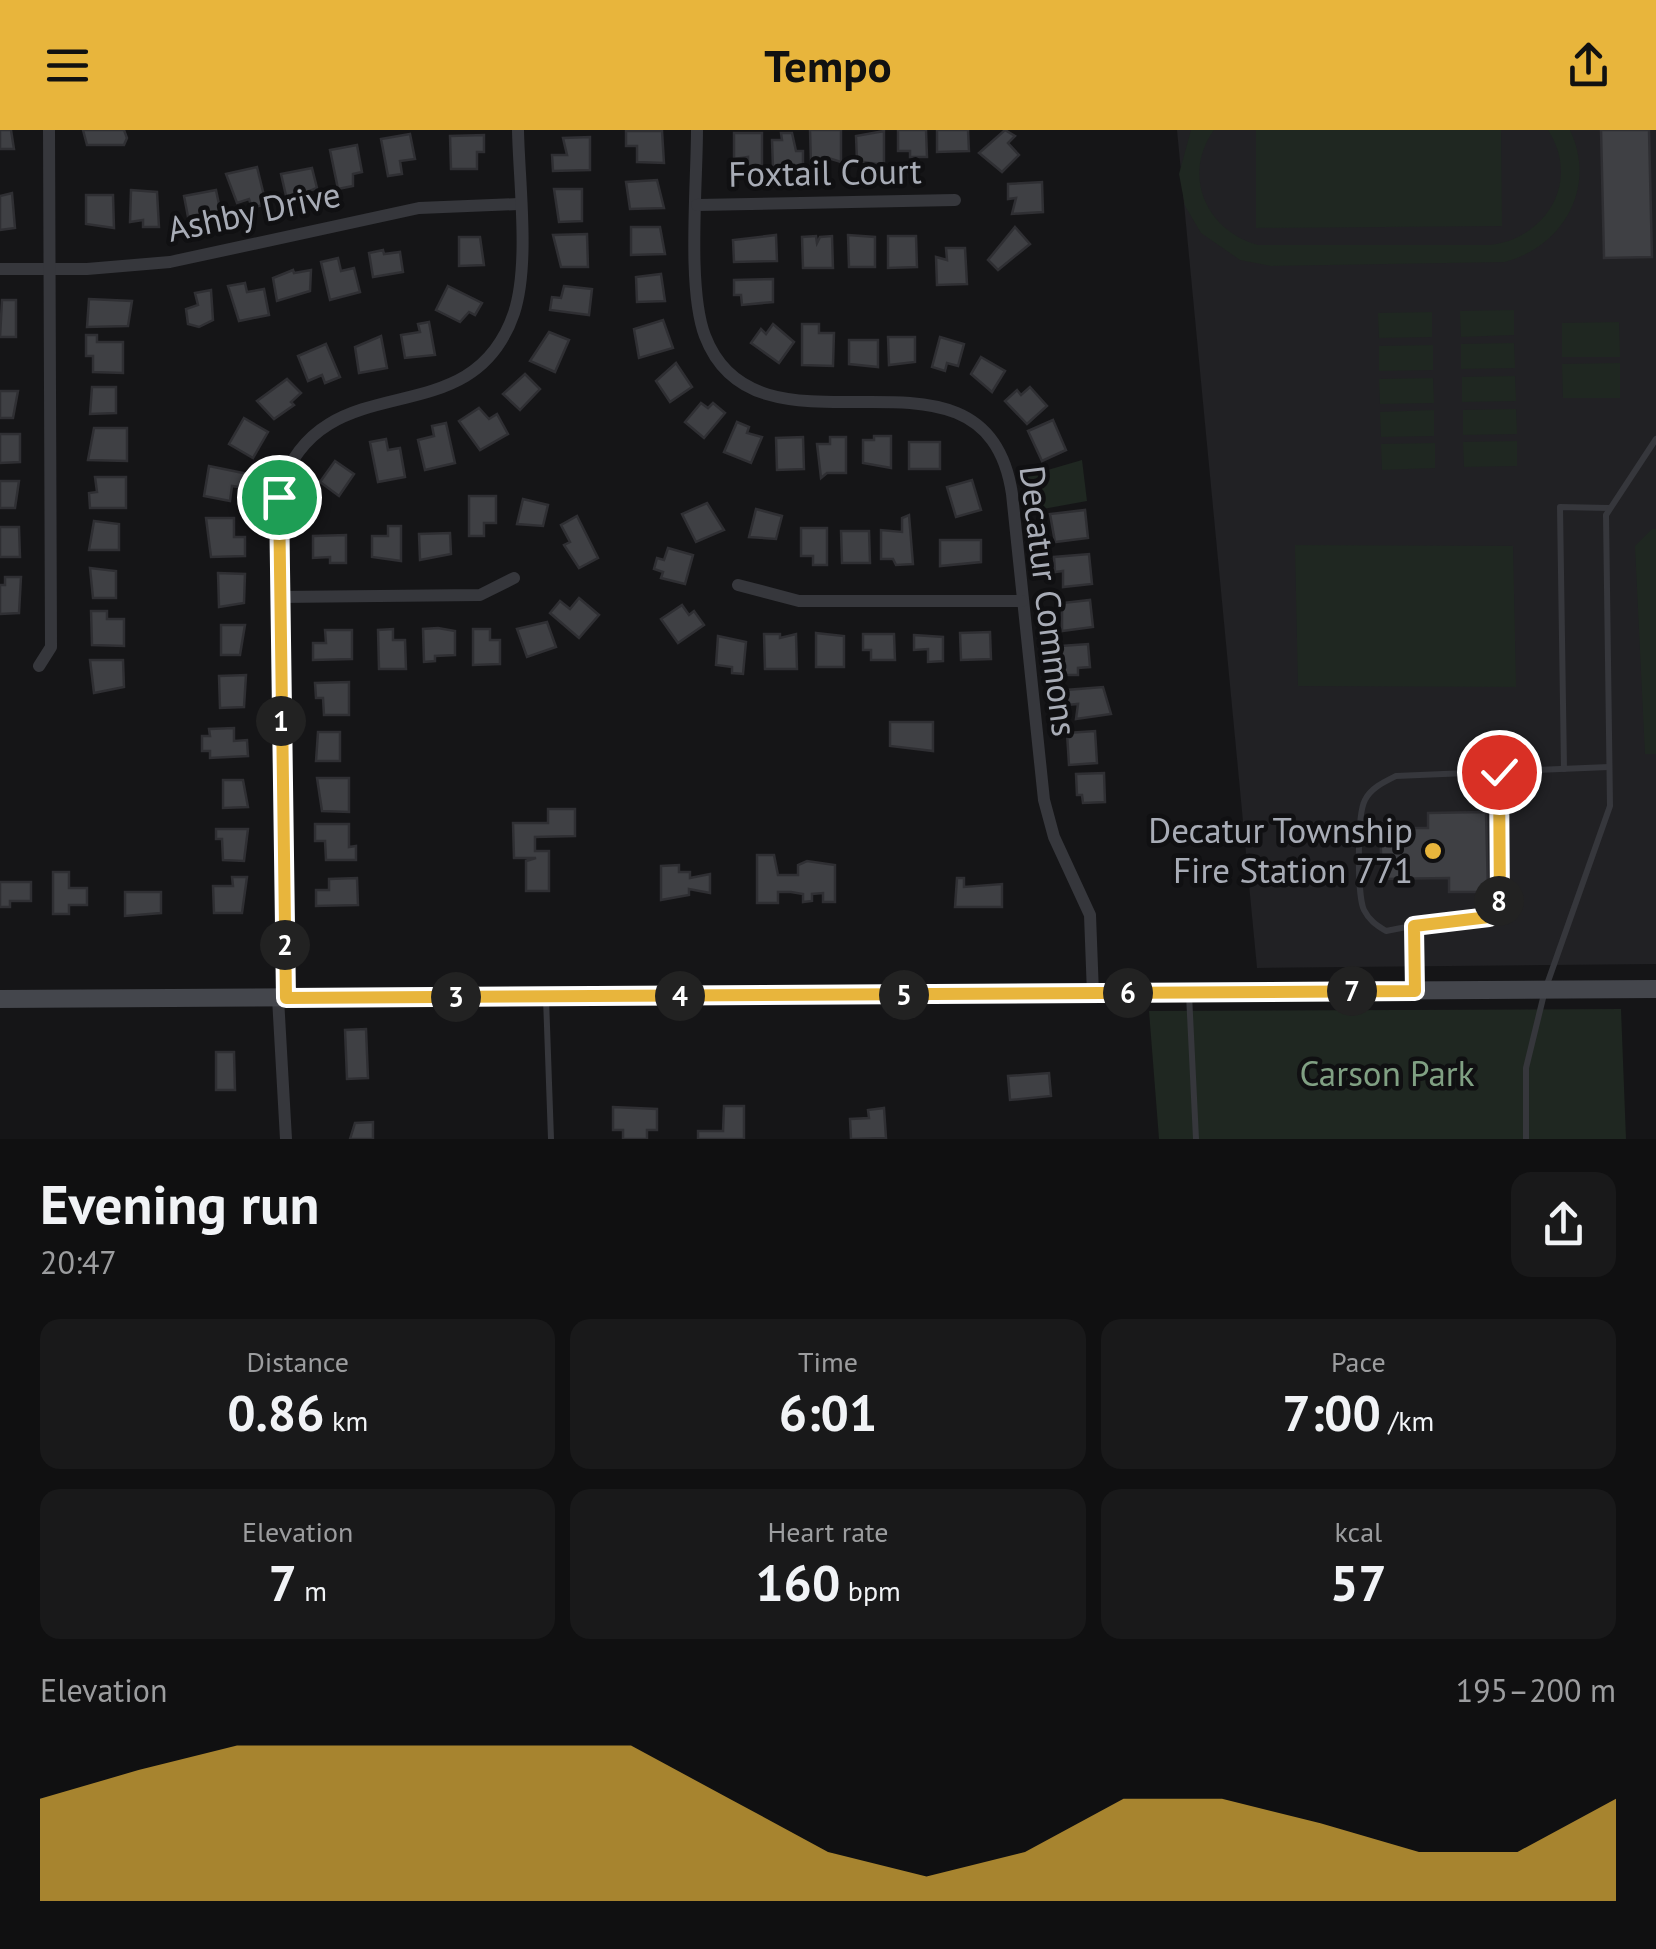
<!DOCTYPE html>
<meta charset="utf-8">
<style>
body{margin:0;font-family:"PT Sans",sans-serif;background:#19191a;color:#f1f3f6;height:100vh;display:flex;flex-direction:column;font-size:38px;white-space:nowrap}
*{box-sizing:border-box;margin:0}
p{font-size:32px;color:#9c9d9f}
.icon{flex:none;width:55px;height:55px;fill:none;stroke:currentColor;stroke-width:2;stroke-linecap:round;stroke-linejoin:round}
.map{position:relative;height:1009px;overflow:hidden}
.panel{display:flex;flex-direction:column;background:#101011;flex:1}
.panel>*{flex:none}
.pin{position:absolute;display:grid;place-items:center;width:85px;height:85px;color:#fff;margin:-42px;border:5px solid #fff;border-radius:50%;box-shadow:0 2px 10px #0007}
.km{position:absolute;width:50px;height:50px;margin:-25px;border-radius:50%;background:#222;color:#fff;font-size:28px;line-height:50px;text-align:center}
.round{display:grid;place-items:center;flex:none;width:105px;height:105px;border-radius:20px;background:#19191a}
.head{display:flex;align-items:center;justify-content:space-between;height:170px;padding:0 40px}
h1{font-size:55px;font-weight:600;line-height:75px}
.metrics{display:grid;grid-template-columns:repeat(3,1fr);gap:15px;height:170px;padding:10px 40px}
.metrics div{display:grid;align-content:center;border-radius:20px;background:#19191a;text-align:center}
.metrics b{font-size:50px;font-weight:600}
.metrics small{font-size:28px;font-weight:400}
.metrics p{font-size:28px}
.chart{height:280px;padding:20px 40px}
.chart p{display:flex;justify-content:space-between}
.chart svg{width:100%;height:180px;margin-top:10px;fill:#e8b53c;opacity:.7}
header{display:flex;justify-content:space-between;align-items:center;height:130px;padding:0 40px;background:#e8b53c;color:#111;font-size:45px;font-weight:600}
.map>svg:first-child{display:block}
.built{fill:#212124}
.green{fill:#1f2721}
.building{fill:#3f4044;stroke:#2f2f33;stroke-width:2.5}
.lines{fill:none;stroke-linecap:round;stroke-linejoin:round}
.service{stroke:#36373c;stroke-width:6}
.minor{stroke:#36373c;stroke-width:12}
.secondary{stroke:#44464c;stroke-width:18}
.route-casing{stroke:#fff;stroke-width:20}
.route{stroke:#e8b53c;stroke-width:12}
.poi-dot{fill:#e8b53c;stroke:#101012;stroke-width:4}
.labels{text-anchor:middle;stroke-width:9;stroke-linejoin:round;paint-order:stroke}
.street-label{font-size:35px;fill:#a8acb6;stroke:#101012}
.poi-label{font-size:35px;fill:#a8acb6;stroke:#101012;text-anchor:end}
.park-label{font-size:35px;fill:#80a083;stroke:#101012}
</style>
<header><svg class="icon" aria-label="menu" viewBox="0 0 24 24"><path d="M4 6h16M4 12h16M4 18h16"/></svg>Tempo<svg class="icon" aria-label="share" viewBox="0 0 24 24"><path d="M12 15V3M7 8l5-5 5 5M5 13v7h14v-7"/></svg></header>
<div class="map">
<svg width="1656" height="1009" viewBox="0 0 1656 1009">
<rect width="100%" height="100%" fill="#151517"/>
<polygon class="built" points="1177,0 1656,0 1656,834 1257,838"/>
<g class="green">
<path d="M1191,0H1214C1181,46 1207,101 1258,115H1490C1547,108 1581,51 1548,0H1570C1597,57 1564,116 1505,132L1271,136L1240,130L1201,103L1185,76L1179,44Z"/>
<polygon points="1256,0 1501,0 1502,96 1256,98"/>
<polygon points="1514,180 1514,205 1461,207 1460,181"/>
<polygon points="1432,182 1432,207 1379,208 1378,183"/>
<polygon points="1619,192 1620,227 1562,227 1562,193"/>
<polygon points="1514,213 1515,238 1461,239 1461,214"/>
<polygon points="1433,215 1433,240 1379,241 1379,216"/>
<polygon points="1620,233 1620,268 1563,268 1562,234"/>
<polygon points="1515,246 1516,271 1462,272 1462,247"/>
<polygon points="1433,248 1434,273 1380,274 1379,249"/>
<polygon points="1516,279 1517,304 1463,305 1463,280"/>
<polygon points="1434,280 1434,306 1381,307 1380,282"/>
<polygon points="1517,311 1517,336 1464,337 1463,312"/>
<polygon points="1435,313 1435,338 1382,340 1381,314"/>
<polygon points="1082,330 1087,371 1032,381 1027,346"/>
<polygon points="1652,399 1656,399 1656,624 1645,624 1635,416"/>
<polygon points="1295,415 1513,416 1516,557 1298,556"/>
<polygon points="1621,879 1626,1009 1159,1009 1149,881"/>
</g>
<g class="building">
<polygon points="0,0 11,0 14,19 0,19"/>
<polygon points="83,0 124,0 127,8 124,15 87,15"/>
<polygon points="810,0 841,0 841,32 825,27 825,35 811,35"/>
<polygon points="898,0 926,0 927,27 910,27 910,21 898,21"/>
<polygon points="937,0 968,0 969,21 937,22"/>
<polygon points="1005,0 1015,6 1008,13 1019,25 1002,42 979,23"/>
<polygon points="1601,0 1649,0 1652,127 1604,128"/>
<polygon points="626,1 662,1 664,33 637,32 637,16 626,16"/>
<polygon points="884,1 884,35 857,31 856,6"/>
<polygon points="734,3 762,3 762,36 748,37 748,27 734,29"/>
<polygon points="781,3 792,3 796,21 803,21 803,37 773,38 772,10 782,10"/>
<polygon points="410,4 415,29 400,31 402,44 388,46 381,9"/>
<polygon points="484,5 484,22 477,22 477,39 451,39 450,6"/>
<polygon points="590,7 590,40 553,41 552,25 567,25 563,8"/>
<polygon points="357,15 362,42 353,44 353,56 338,59 330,20"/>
<polygon points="257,37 266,74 252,78 249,69 237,73 226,44"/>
<polygon points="312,38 317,58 287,70 281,44"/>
<polygon points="657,50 664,78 630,79 626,52"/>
<polygon points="1042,52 1043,82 1012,84 1016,68 1008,69 1008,54"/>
<polygon points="554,59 582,59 582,91 559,92"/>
<polygon points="131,60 157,62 159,97 143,97 143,90 130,92"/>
<polygon points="216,60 221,84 188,87 184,66"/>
<polygon points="12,63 15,98 0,100 0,66"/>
<polygon points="86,65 113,65 114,98 86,94"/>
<polygon points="631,97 660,97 665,124 631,125"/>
<polygon points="1015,97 1030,114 998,140 988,130"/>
<polygon points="587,104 588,137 561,137 553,105"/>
<polygon points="776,105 777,131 734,132 733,110"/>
<polygon points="848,105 875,107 875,137 849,137"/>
<polygon points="816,106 817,113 820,107 832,106 833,138 803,138 802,107"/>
<polygon points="888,106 916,106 917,137 888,138"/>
<polygon points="459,107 480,107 484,135 459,136"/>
<polygon points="946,118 965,118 967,154 937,155 936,127 947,130"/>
<polygon points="383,120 384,124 400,122 403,142 373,147 369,123"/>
<polygon points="338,128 341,141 354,138 360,162 330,170 321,132"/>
<polygon points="293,140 294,143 311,140 310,161 277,171 273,148"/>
<polygon points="661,144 665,171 637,172 636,147"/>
<polygon points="773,149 773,172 742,175 741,165 734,165 734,150"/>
<polygon points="245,153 247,162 264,159 269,185 239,191 228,156"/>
<polygon points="448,156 482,173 475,185 469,182 460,192 436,180"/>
<polygon points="564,156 592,159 589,185 550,180 552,167 561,168"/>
<polygon points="211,160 213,190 199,197 188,194 186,179 198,175 195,163"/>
<polygon points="89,169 132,171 128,196 87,197"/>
<polygon points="2,170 16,170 16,207 0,207"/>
<polygon points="663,190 673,218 639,228 634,199"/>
<polygon points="429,192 435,225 405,228 401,205 420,202 418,194"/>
<polygon points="773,194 794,212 779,233 751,213 761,199 766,204"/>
<polygon points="802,194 819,194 819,203 834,203 833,236 802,235"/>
<polygon points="549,202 569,210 555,242 530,231"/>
<polygon points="86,205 97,205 97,212 123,212 123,243 93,242 93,226 86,226"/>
<polygon points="381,206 387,238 359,243 355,217"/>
<polygon points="888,207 915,207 915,232 889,235"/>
<polygon points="940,207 964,214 958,236 947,233 945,241 932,237"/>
<polygon points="849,210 878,210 878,237 849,234"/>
<polygon points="326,214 340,247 325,253 322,245 308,251 298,226"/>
<polygon points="981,227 1005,241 992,262 971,244"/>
<polygon points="676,233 692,257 670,272 656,251"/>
<polygon points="525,244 540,259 520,280 503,264"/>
<polygon points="287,249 301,263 291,272 294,275 274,289 257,271"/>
<polygon points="92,257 116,257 116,283 90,284"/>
<polygon points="1030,257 1047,276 1027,294 1005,271 1017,260 1021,265"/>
<polygon points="0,261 18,261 13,288 0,288"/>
<polygon points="701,273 708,278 713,273 725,283 704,308 685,292"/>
<polygon points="479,278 489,289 497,284 508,304 480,320 459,291"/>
<polygon points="244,288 268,302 253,328 229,314"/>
<polygon points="1053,290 1066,320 1042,331 1028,301"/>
<polygon points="737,292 749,297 747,303 762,307 751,333 724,322"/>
<polygon points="446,293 455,333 425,340 418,310 434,306 432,296"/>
<polygon points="94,298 127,298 127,331 88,330"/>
<polygon points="0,304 20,304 20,332 0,333"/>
<polygon points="874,306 891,306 891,338 863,333 863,310 874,310"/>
<polygon points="803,307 804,339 777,340 776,308"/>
<polygon points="830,307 846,307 846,343 827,343 821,348 817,314 830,314"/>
<polygon points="386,309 388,320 400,318 405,347 378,352 370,312"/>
<rect x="909" y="312" width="31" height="27"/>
<polygon points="335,331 354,344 339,366 320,352"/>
<polygon points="209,336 248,344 245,358 232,356 230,371 204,366"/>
<polygon points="95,347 126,347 126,378 90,378 89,363 97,362"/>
<polygon points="972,350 981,380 956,387 947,357"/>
<polygon points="0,351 19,351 15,378 0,378"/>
<polygon points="469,366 496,366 496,393 484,393 484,406 469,406"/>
<polygon points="523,369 548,375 543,396 517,394"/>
<polygon points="707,373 724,400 696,412 682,384"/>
<polygon points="756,379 782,386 776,409 749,407"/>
<polygon points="1085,380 1088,408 1055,412 1050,384"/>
<polygon points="909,385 913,434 896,435 893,429 881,429 881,400 902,402 902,388"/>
<polygon points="577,386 598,428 579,438 564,415 570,412 561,395"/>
<polygon points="206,388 234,388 234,407 245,407 245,426 211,427"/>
<polygon points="94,391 119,394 119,420 89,420"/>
<polygon points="388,396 401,396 401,431 372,427 372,406 388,406"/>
<polygon points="0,397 19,397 20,427 0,427"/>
<polygon points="801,398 827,398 827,435 813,435 813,426 801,426"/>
<polygon points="841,401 869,401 870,433 842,433"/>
<polygon points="450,403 451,424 420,430 419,404"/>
<polygon points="346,405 346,433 330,433 330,427 313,428 313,406"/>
<polygon points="940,410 981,410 981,432 940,436"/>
<polygon points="668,418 693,425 685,454 661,448 663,442 654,439 657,428 664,430"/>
<polygon points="1089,424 1092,454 1063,457 1063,441 1055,442 1054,427"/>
<polygon points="90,438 116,441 116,468 93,468"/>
<polygon points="218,443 245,444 244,473 219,477"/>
<polygon points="5,447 21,447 19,483 0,484 0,455 5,455"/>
<polygon points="579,468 599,485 579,508 550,483 560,471 570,479"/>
<polygon points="1090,470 1093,497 1062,501 1062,473"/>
<polygon points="682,475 689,485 694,481 704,495 678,513 661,489"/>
<polygon points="91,481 107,481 107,489 124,489 124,516 92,515"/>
<polygon points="547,492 556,517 527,527 517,499"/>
<polygon points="221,495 245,495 240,525 221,525"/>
<polygon points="438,498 455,501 455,525 435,526 435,531 424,532 423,499"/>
<polygon points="393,499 393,510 405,510 406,539 379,539 378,500"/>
<polygon points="473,499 490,499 490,510 500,510 500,534 473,535"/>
<polygon points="325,500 352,500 352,529 313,530 313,513 326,513"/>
<polygon points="990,502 991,529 961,530 960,503"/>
<polygon points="816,503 844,506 844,537 816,537"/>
<polygon points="764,504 780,504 780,508 796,504 797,539 765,539"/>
<polygon points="863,504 894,504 895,530 871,530 871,520 863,520"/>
<polygon points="914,505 943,507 943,531 928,532 928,519 914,520"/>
<polygon points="718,506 746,512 743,544 732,543 732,537 716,535"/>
<polygon points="1088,514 1090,537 1078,538 1078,545 1064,545 1061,516"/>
<polygon points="90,530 123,530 124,557 94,563"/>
<polygon points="246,545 244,577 220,578 219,546"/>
<polygon points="349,552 349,585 324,585 323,568 316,568 315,553"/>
<polygon points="1103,557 1111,584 1076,589 1078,574 1067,575 1066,560"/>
<polygon points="890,592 933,592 933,621 890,616"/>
<polygon points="234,598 234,611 247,610 248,626 210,628 210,621 202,621 202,606 210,606 209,599"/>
<polygon points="1095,601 1097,633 1069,635 1067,603"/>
<polygon points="318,602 340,602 340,631 316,631"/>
<polygon points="1104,643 1105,672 1083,673 1082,665 1077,665 1076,644"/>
<polygon points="317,648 349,648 349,682 322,681"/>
<polygon points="223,650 243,650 248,677 223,678"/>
<polygon points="548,679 575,679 575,706 535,707 535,721 549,721 549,761 526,761 526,731 536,728 514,728 513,693 548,693"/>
<polygon points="1486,682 1488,762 1449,762 1449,748 1382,749 1380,698 1428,698 1428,683"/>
<polygon points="315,694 349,694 349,717 356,716 356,730 326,730 325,711 315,711"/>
<polygon points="216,699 248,699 244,731 223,730 222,709 216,709"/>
<polygon points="757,725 774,725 778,745 798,745 798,735 807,731 835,735 835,772 823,772 823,763 812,764 812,771 803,772 803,764 791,762 778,762 778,773 757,773"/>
<polygon points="679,735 679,742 690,742 690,748 710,744 710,763 689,759 689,765 661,770 661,736"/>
<polygon points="53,742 69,742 69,758 87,758 87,775 69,775 69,784 53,784"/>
<polygon points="232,747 247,747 242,783 214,783 213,756 233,756"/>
<polygon points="357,748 358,775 316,776 316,760 329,760 329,749"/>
<polygon points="957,748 964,748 964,757 1002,754 1002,777 955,777"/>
<polygon points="0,752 31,752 31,771 10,771 10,777 0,777"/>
<polygon points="125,762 161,762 161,783 125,786"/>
<polygon points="366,899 368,948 347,949 345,900"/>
<polygon points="216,922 234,922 235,960 216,960"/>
<polygon points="1049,943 1051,966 1010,970 1008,946"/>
<polygon points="724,976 744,976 744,1009 698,1009 698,1001 723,1001"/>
<polygon points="613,977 657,979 657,1000 647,1000 647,1009 623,1009 623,1000 613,1000"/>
<polygon points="884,978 886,1008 851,1009 850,989 869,988 868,980"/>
<polygon points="373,992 373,1009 350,1009 355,993"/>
</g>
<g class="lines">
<g class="service">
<polyline points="1564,639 1560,377 1609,378"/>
<path d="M1499,642L1500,777L1489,787L1452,788L1386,801C1376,795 1369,790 1364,780C1357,766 1357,684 1365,670C1371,658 1384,652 1396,646L1609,637"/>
<polyline points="1415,795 1415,859"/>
<polyline points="1189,864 1196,1009"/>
<polyline points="546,868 551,1009"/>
<polyline points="1526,1009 1526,938 1545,860 1610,676 1606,385 1656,309"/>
</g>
<g class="minor">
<path d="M697,0C697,54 687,159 705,206C759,348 986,187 1012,364L1044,670L1054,707L1090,785L1093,864"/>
<polyline points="697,75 955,70"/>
<polyline points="0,139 87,139 170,132 419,78 519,74"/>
<polyline points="738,455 799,471 1022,471"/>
<polyline points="278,467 480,465 514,448"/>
<polyline points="39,536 51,517 49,0"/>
<polyline points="278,868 286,1009"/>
<path d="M286,868L279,360C324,227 470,312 514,183C530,134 519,53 518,0"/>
</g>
<polyline class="secondary" points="0,869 1656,859"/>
</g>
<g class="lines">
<defs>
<polyline id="route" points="279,367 286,868 1415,861 1414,796 1489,787 1500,777 1499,642"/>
</defs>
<use href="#route" class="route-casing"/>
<use href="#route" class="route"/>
</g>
<circle class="poi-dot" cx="1433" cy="721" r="10"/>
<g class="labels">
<g class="street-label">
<text transform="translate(825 43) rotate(-1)" y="12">Foxtail Court</text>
<text transform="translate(254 82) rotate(-12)" y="12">Ashby Drive</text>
<text transform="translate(1048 471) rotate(83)" y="12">Decatur Commons</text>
</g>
<g class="poi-label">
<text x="1413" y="713">Decatur Township<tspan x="1413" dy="40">Fire Station 771</tspan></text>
</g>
<g class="park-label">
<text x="1387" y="956">Carson Park</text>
</g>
</g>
</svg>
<div class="pin" style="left:279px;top:367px;background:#1e9e55"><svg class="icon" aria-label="arrive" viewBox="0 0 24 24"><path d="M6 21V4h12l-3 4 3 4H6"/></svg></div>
<div class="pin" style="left:1499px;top:642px;background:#d93025"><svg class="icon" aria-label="check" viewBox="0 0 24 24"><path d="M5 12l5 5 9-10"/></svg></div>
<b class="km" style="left:281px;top:591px">1</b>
<b class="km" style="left:285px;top:815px">2</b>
<b class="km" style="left:456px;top:867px">3</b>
<b class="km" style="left:680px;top:866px">4</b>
<b class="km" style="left:904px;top:865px">5</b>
<b class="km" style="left:1128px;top:863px">6</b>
<b class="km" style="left:1352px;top:861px">7</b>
<b class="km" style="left:1499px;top:771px">8</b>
</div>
<section class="panel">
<div class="head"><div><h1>Evening run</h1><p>20:47</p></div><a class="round"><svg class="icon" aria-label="share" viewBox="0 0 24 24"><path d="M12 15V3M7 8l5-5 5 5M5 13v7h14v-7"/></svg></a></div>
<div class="metrics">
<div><p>Distance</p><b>0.86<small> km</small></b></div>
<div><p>Time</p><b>6:01</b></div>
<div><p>Pace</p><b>7:00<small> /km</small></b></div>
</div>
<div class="metrics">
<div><p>Elevation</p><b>7<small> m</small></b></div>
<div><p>Heart rate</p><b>160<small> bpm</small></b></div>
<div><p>kcal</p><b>57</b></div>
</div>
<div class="chart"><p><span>Elevation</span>195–200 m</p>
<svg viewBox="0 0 160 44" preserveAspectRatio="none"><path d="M0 44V19L10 12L20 6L30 6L40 6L50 6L60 6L70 19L80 32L90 38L100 32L110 19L120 19L130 25L140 32L150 32L160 19V44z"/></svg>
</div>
</section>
